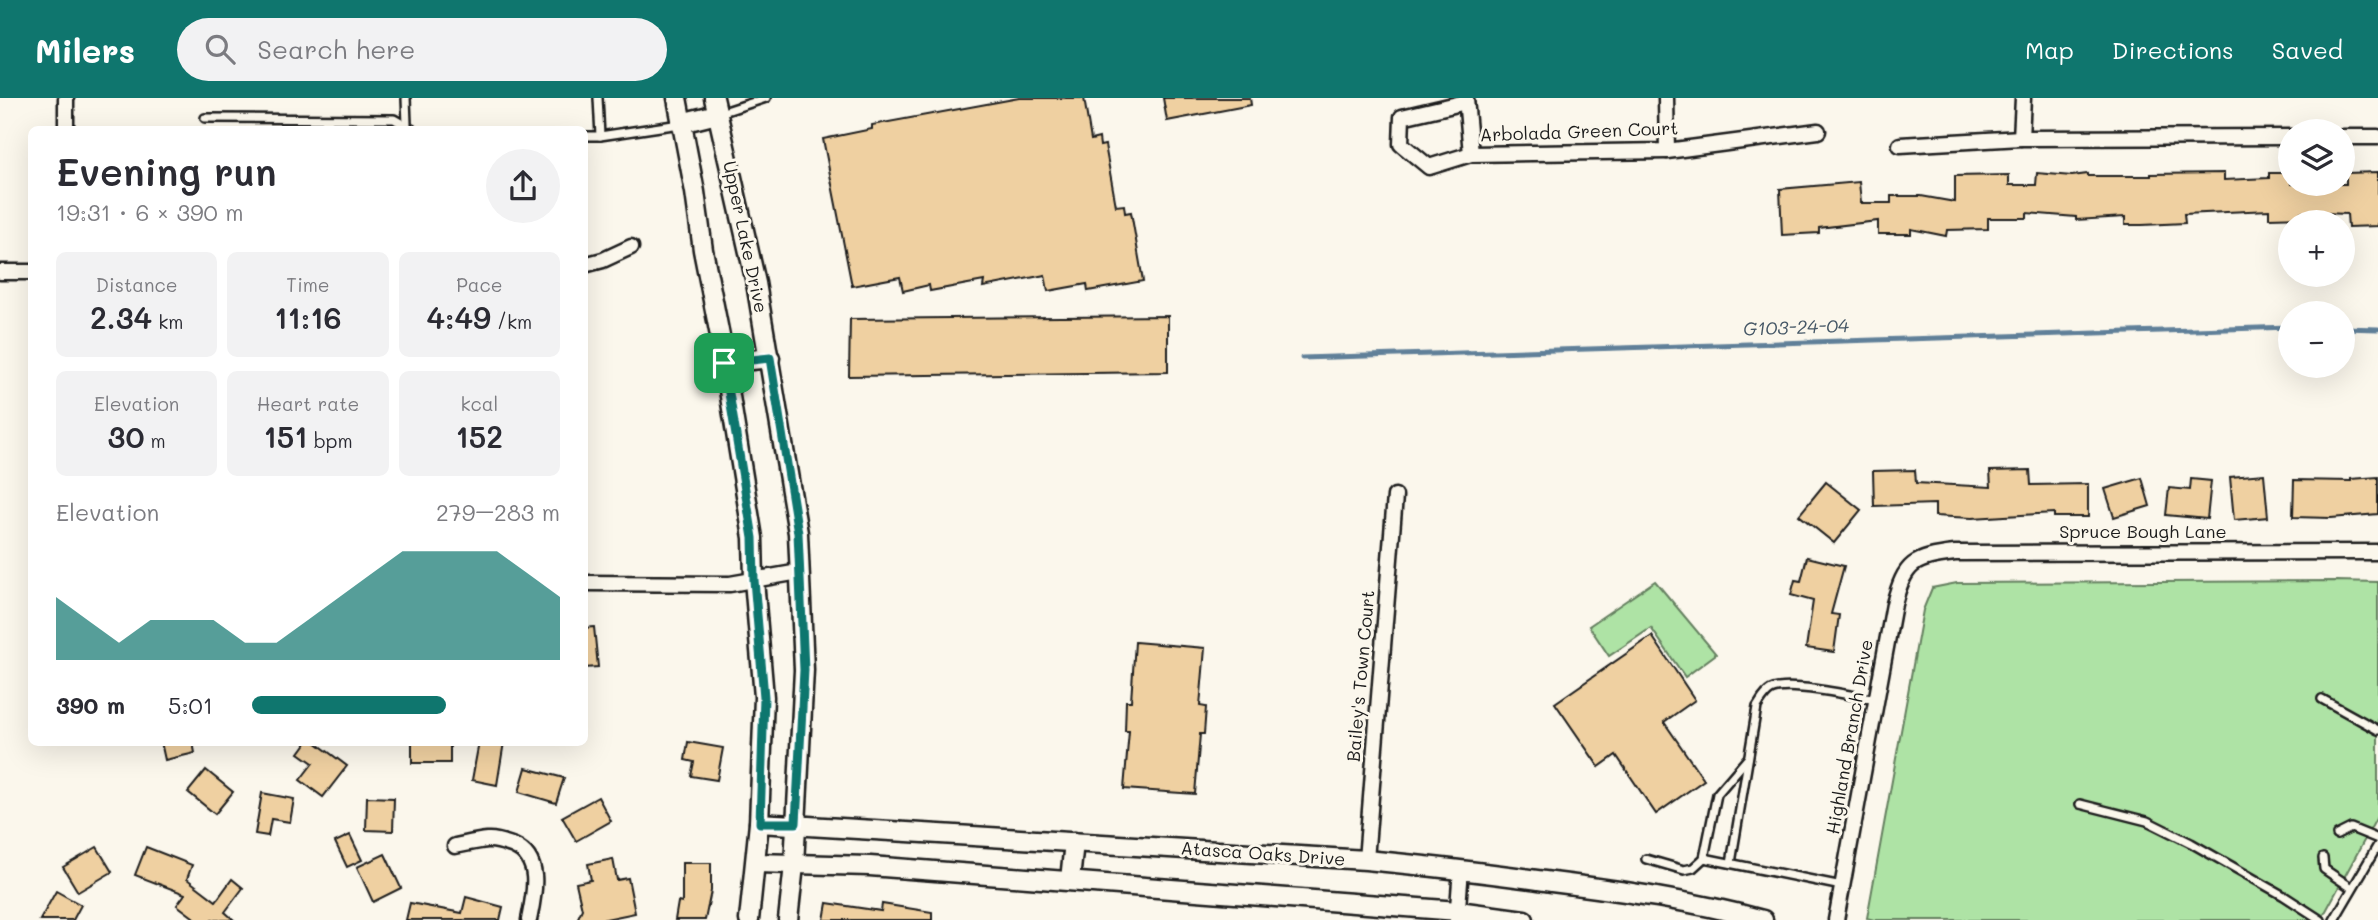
<!DOCTYPE html>
<meta charset="utf-8">
<style>
body{margin:0;font-family:Mali,sans-serif;background:#f2f2f3;color:#2b2b33;height:100vh;display:flex;flex-direction:column;font-size:26px;white-space:nowrap}
*{box-sizing:border-box;margin:0}
p{font-size:23px;color:#7c7c81}
.icon{flex:none;width:38px;height:38px;fill:none;stroke:currentColor;stroke-width:2;stroke-linecap:round;stroke-linejoin:round}
.map{position:relative;flex:1;overflow:hidden}
.drawer{position:absolute;left:28px;top:28px;width:560px;height:620px;display:flex;flex-direction:column;background:#fff;border-radius:10px;box-shadow:0 7px 28px #0002}
.drawer>*{flex:none}
.fabs{position:absolute;left:2278px;top:21px;display:grid;gap:14px}
.fabs a{display:grid;place-items:center;width:77px;height:77px;border-radius:50%;background:#fff;box-shadow:0 7px 28px #0002;font-size:35px}
.pin{position:absolute;display:grid;place-items:center;width:60px;height:60px;color:#fff;margin:-30px;border-radius:14px;box-shadow:0 4px 10px #0006}
.round{display:grid;place-items:center;flex:none;width:74px;height:74px;border-radius:37px;background:#f2f2f3}
.summary{display:flex;align-items:center;justify-content:space-between;height:119px;padding:0 28px}
h1{font-size:38px;font-weight:600;line-height:52px}
.metrics{display:grid;grid-template-columns:repeat(3,1fr);gap:10px;height:119px;padding:7px 28px}
.metrics div{display:grid;align-content:center;border-radius:10px;background:#f2f2f3;text-align:center}
.metrics b{font-size:30px;font-weight:600}
.metrics small{font-size:19px;font-weight:400}
.metrics p{font-size:19px}
.chart{height:196px;padding:14px 28px}
.chart p{display:flex;justify-content:space-between}
.chart svg{width:100%;height:126px;margin-top:7px;fill:#0f766e;opacity:.7}
ul{padding:0 28px;list-style:none;font-size:23px}
li{display:grid;grid-template-columns:112px 84px 1fr;align-items:center;height:52px}
li i{height:18px;border-radius:9px;background:#0f766e}
header{display:flex;align-items:center;gap:42px;box-sizing:border-box;height:98px;padding:0 35px;background:#0f766e;color:#fff}
header strong{font-size:33px}
nav{display:flex;gap:38px;margin-inline-start:auto;font-size:24px}
.search{width:490px;height:63px;background:#f2f2f3;display:flex;align-items:center;gap:18px;box-sizing:border-box;padding:0 24px;border-radius:38px;color:#7c7c81;font-size:26px}
.map>svg:first-child{display:block}
.green{fill:#aee3a5;stroke:#658060;stroke-width:2}
.lines{fill:none;stroke-linecap:round;stroke-linejoin:round}
.stream{stroke:#618099;stroke-width:5}
.building{fill:#efd0a1;stroke:#1c1c1c;stroke-width:2}
.service-casing{stroke:#1c1c1c;stroke-width:12}
.minor-casing{stroke:#1c1c1c;stroke-width:19}
.tertiary-casing{stroke:#1c1c1c;stroke-width:23}
.service{stroke:#fbf7ec;stroke-width:7}
.minor{stroke:#fbf7ec;stroke-width:14}
.tertiary{stroke:#fbf7ec;stroke-width:18}
.route-casing{stroke:#fff;stroke-width:14}
.route{stroke:#0f766e;stroke-width:9}
.labels{text-anchor:middle;stroke-width:6;stroke-linejoin:round;paint-order:stroke}
.street-label{font-size:18px;fill:#1c1c1c;stroke:#fbf7ec}
.water-label{font-size:19px;font-style:italic;fill:#445665;stroke:#fbf7ec}
</style>
<header>
<strong>Milers</strong>
<div class="search"><svg class="icon" aria-label="search" viewBox="0 0 24 24"><circle cx="10" cy="10" r="6"/><path d="M15 15l6 6"/></svg>Search here</div>
<nav><a>Map</a><a>Directions</a><a>Saved</a></nav>
</header>
<div class="map">
<svg width="2378" height="822" viewBox="0 0 2378 822">
<rect width="100%" height="100%" fill="#fbf7ec"/>
<filter id="ink" filterUnits="userSpaceOnUse"><feTurbulence type="fractalNoise" baseFrequency=".0143" numOctaves="2"/><feDisplacementMap in="SourceGraphic" scale="14" xChannelSelector="R" yChannelSelector="G"/><feConvolveMatrix kernelMatrix="1 2 1 2 8 2 1 2 1" color-interpolation-filters="sRGB"/></filter>
<g filter="url(#ink)">
<g class="green">
<polygon points="1655,483 1716,556 1685,579 1651,530 1609,558 1589,528"/>
<polygon points="2336,483 2378,484 2378,717 2321,822 1874,822 1867,820 1923,512 1932,490 1957,485"/>
</g>
<g class="lines">
<g class="stream">
<polyline points="2343,230 2378,231"/>
<polyline points="1302,260 2291,229"/>
</g>
</g>
<g class="building">
<polygon points="1019,0 1084,0 1091,42 1099,40 1100,48 1105,47 1116,108 1124,107 1125,115 1131,114 1143,183 1088,193 1087,186 1048,193 1045,177 983,189 984,183 930,193 929,187 903,193 900,179 852,188 823,41 872,31 872,27"/>
<polygon points="1163,0 1250,0 1251,7 1167,23"/>
<polygon points="2378,74 2378,128 2348,129 2347,116 2301,114 2301,119 2269,120 2269,112 2184,116 2185,125 2142,127 2125,127 2125,119 2076,122 2076,119 2027,115 2027,120 1988,120 1988,131 1947,132 1946,138 1911,131 1911,136 1878,136 1878,123 1819,130 1819,135 1782,137 1780,91 1859,84 1861,105 1891,105 1891,98 1921,98 1955,104 1955,78 2009,77 2009,87 2036,87 2037,75 2072,78 2088,76 2088,78 2151,78 2151,76 2224,75 2224,82 2269,80 2269,75 2291,75 2291,86 2346,86 2346,75"/>
<polygon points="1168,218 1168,274 849,278 850,221"/>
<polygon points="1915,372 1916,385 1991,389 1990,373 2030,372 2031,387 2088,386 2088,419 2054,419 2054,415 1972,420 1935,418 1935,406 1874,408 1873,373"/>
<polygon points="2264,376 2268,419 2234,422 2230,379"/>
<polygon points="2378,379 2378,416 2331,420 2293,419 2294,382 2351,383 2351,381"/>
<polygon points="2142,380 2150,408 2114,419 2105,391"/>
<polygon points="2191,381 2211,383 2207,421 2166,417 2169,390 2190,392"/>
<polygon points="1826,384 1861,412 1834,445 1799,417"/>
<polygon points="1807,459 1844,468 1831,516 1839,517 1834,554 1806,550 1813,503 1791,497 1795,482 1801,483"/>
<polygon points="594,529 598,569 584,570 584,530"/>
<polygon points="1652,538 1695,602 1664,624 1704,682 1656,716 1616,657 1599,669 1555,605"/>
<polygon points="1135,544 1205,550 1200,608 1206,609 1204,636 1200,636 1195,696 1124,691 1129,633 1125,633 1126,603 1131,603"/>
<polygon points="161,644 193,644 195,655 165,662"/>
<polygon points="307,644 315,644 347,668 323,699 300,682 313,665 299,655"/>
<rect x="412" y="644" width="38" height="21"/>
<polygon points="479,644 504,644 497,687 472,682"/>
<polygon points="688,644 723,650 717,682 691,678 694,664 685,662"/>
<polygon points="526,670 564,680 556,705 519,694"/>
<polygon points="206,672 233,694 215,716 188,694"/>
<polygon points="262,695 294,701 290,724 271,721 268,738 255,736"/>
<polygon points="367,699 394,700 393,733 366,732"/>
<polygon points="598,699 611,723 576,743 562,719"/>
<polygon points="350,737 362,762 347,769 335,744"/>
<polygon points="97,749 112,774 78,794 63,769"/>
<polygon points="146,749 192,767 187,781 216,803 232,781 243,790 225,814 234,822 197,822 177,807 185,796 135,777"/>
<polygon points="385,756 401,790 373,804 357,769"/>
<polygon points="613,761 617,782 628,780 635,815 601,822 577,822 582,811 576,785 591,782 588,766"/>
<polygon points="682,765 711,765 711,793 705,822 675,822 678,804 682,805"/>
<polygon points="56,793 81,807 73,822 40,822"/>
<polygon points="466,799 503,809 500,822 406,822 410,805 462,815"/>
<polygon points="827,805 881,813 882,806 932,814 932,822 824,822"/>
</g>
<g class="lines">
<defs>
<g id="service">
<polyline points="406,0 407,26"/>
<polyline points="598,0 600,38"/>
<polyline points="717,16 766,0"/>
<polyline points="205,20 394,21 413,32"/>
<polyline points="584,38 600,38 680,26"/>
<polyline points="2322,601 2378,632"/>
<polyline points="2080,706 2147,723 2191,745 2284,798 2321,822"/>
<polyline points="2337,737 2351,730 2378,741"/>
<polyline points="1704,760 1842,788"/>
<polyline points="2323,760 2324,771 2352,790"/>
<polyline points="1646,761 1684,772 1693,770 1704,760 1717,696 1748,660"/>
<path d="M1731,765L1757,609C1761,603 1764,596 1771,592C1788,583 1855,598 1876,602"/>
<polyline points="2334,822 2378,747"/>
</g>
<g id="minor">
<polyline points="66,0 66,32"/>
<polyline points="1466,0 1471,56"/>
<polyline points="1666,0 1667,53"/>
<polyline points="1466,4 1402,19 1401,46 1429,69 1471,56 1667,53 1818,33"/>
<polyline points="2343,39 2378,39"/>
<polyline points="2021,40 2023,0"/>
<polyline points="1900,47 2021,40 2291,39"/>
<polyline points="584,167 603,162 631,149"/>
<polyline points="0,174 32,174"/>
<polyline points="584,485 730,486 799,474"/>
<path d="M455,748C465,746 477,743 487,742C497,741 505,745 514,748C543,761 534,797 529,822"/>
<polyline points="1366,762 1395,398"/>
<polyline points="1457,822 1461,771"/>
<path d="M1836,822L1894,506C1905,464 1914,460 1955,455L2378,454"/>
</g>
<g id="tertiary">
<polyline points="677,0 695,94 703,152 721,243 753,440 754,482 764,599 759,725 749,822"/>
<polyline points="714,0 756,185 798,435 804,572 794,767 788,822"/>
<polyline points="681,25 717,16"/>
<polyline points="724,265 770,260"/>
<path d="M759,725L1366,762C1428,768 1490,775 1552,784C1623,793 1694,803 1763,822"/>
<polyline points="756,765 870,768 1458,813 1524,822"/>
<polyline points="1070,782 1074,744"/>
</g>
</defs>
<use href="#service" class="service-casing"/>
<use href="#minor" class="minor-casing"/>
<use href="#tertiary" class="tertiary-casing"/>
<use href="#service" class="service"/>
<use href="#minor" class="minor"/>
<use href="#tertiary" class="tertiary"/>
</g>
</g>
<g class="lines" filter="url(#ink)">
<defs>
<polygon id="route" points="770,260 798,435 804,572 796,725 760,725 764,599 754,482 753,440 724,265"/>
</defs>
<use href="#route" class="route-casing"/>
<use href="#route" class="route"/>
</g>
<g class="labels">
<g class="street-label">
<text transform="translate(1579 34) rotate(-2)" y="6">Arbolada Green Court</text>
<text transform="translate(745 139) rotate(78)" y="6">Upper Lake Drive</text>
<text x="2143" y="440">Spruce Bough Lane</text>
<text transform="translate(1361 578) rotate(-85)" y="6">Bailey's Town Court</text>
<text transform="translate(1850 639) rotate(-80)" y="6">Highland Branch Drive</text>
<text transform="translate(1263 756) rotate(4)" y="6">Atasca Oaks Drive</text>
</g>
<g class="water-label">
<text transform="translate(1796 229) rotate(-2)" y="7">G103-24-04</text>
</g>
</g>
</svg>
<div class="fabs">
<a><svg class="icon" aria-label="layers" viewBox="0 0 24 24"><path d="M12 4l9 5-9 5-9-5zM3 14l9 5 9-5"/></svg></a>
<a>+</a>
<a>−</a>
</div>
<div class="pin" style="left:724px;top:265px;background:#1e9e55"><svg class="icon" aria-label="arrive" viewBox="0 0 24 24"><path d="M6 21V4h12l-3 4 3 4H6"/></svg></div>
<section class="drawer">
<div class="summary"><div><h1>Evening run</h1><p>19:31 · 6 × 390 m</p></div><a class="round"><svg class="icon" aria-label="share" viewBox="0 0 24 24"><path d="M12 15V3M7 8l5-5 5 5M5 13v7h14v-7"/></svg></a></div>
<div class="metrics">
<div><p>Distance</p><b>2.34<small> km</small></b></div>
<div><p>Time</p><b>11:16</b></div>
<div><p>Pace</p><b>4:49<small> /km</small></b></div>
</div>
<div class="metrics">
<div><p>Elevation</p><b>30<small> m</small></b></div>
<div><p>Heart rate</p><b>151<small> bpm</small></b></div>
<div><p>kcal</p><b>152</b></div>
</div>
<div class="chart"><p><span>Elevation</span>279–283 m</p>
<svg viewBox="0 0 160 44" preserveAspectRatio="none"><path d="M0 44V22L10 30L20 38L30 30L40 30L50 30L60 38L70 38L80 30L90 22L100 14L110 6L120 6L130 6L140 6L150 14L160 22V44z"/></svg>
</div>
<ul>
<li><b>390 m</b>5:01<i style="width:63%"></i></li>
</ul>
</section>
</div>
